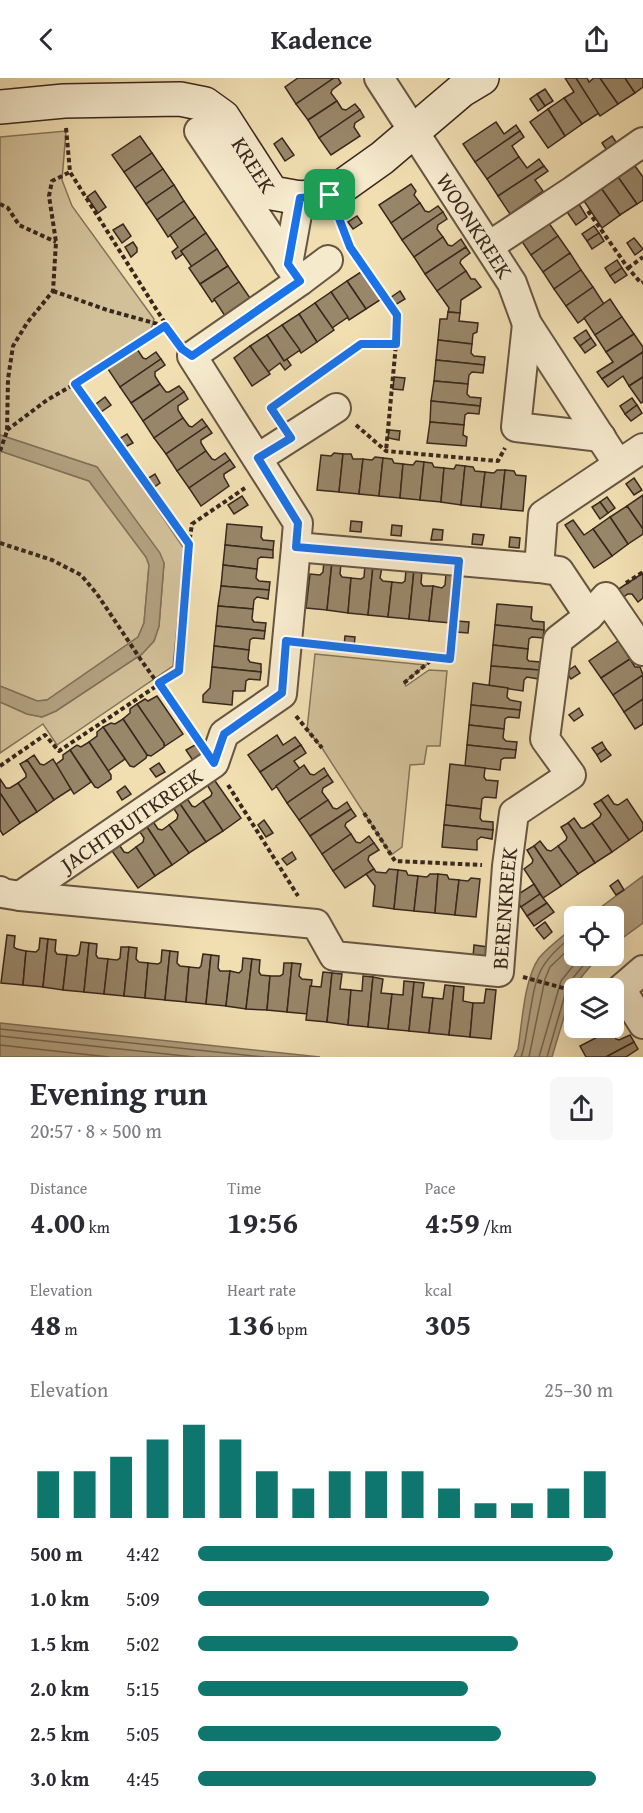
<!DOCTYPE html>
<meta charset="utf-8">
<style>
body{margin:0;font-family:"Gentium Book Plus",serif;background:#f7f7f7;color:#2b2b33;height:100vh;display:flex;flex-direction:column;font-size:22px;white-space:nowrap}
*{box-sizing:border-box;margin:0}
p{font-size:20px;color:#7c7c81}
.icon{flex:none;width:33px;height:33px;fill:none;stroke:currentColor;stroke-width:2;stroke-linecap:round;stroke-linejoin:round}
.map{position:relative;height:979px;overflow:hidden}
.sheet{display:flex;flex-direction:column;background:#fff;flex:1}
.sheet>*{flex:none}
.buttons{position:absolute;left:564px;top:828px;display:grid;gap:12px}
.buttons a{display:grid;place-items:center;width:60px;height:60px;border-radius:9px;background:#fff;box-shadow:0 6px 24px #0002;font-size:30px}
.pin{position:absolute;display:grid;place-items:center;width:51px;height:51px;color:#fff;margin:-26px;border-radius:12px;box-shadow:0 3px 9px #0006}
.round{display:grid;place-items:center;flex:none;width:63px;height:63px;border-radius:9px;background:#f7f7f7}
.head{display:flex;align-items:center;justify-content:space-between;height:102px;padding:0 30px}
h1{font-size:33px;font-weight:700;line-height:45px}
.metrics{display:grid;grid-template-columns:repeat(3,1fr);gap:9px;height:102px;padding:6px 30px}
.metrics div{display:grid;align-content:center}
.metrics b{font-size:30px;font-weight:700}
.metrics small{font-size:16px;font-weight:400}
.metrics p{font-size:16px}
.chart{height:168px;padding:12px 30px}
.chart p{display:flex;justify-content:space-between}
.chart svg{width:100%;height:108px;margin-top:6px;stroke:#0f766e;stroke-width:6}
ul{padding:0 30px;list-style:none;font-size:20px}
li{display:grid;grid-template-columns:96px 72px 1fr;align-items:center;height:45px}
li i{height:15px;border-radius:8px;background:#0f766e}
header{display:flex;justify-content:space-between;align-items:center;height:78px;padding:0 30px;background:#fff;font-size:27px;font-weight:700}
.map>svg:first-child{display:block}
.green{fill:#d2c099;stroke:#86745b;stroke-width:1.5}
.water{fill:#b2a07f;stroke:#827058;stroke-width:1.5}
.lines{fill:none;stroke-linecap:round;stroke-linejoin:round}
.shore{stroke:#76644e;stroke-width:1.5}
.building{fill:#99876a;stroke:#39271d;stroke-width:1.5}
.street-casing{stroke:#675542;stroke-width:32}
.secondary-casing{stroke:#39271d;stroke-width:36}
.path{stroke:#39271d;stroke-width:4;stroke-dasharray:4.5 3;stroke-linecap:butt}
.street{stroke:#f6eacd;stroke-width:28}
.secondary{stroke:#f6eacd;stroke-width:33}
.route-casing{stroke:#fff;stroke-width:12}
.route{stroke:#1a73e8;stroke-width:8}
.labels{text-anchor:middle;stroke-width:4.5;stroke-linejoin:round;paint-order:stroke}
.street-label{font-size:22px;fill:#39271d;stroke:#f6eacd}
</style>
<header><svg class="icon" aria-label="back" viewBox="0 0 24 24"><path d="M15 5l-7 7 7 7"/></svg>Kadence<svg class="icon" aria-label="share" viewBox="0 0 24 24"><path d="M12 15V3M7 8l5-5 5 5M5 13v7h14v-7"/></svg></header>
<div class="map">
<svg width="643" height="979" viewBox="0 0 643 979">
<rect width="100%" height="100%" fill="#f1dfb2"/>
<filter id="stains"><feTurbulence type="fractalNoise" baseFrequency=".00333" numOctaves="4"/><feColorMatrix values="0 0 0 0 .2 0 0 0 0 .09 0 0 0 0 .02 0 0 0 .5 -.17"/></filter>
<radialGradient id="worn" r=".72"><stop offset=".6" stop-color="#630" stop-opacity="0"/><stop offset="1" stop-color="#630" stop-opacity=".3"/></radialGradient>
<g class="green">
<polygon points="66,53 62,102 72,128 154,241 151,252 72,305 185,472 173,588 57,667 43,646 0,675 0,624 27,636 42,639 56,633 142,576 154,563 159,548 164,485 97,389 0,357 0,59"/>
<polygon points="0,373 89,403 146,479 149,487 144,545 138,559 47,622 37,623 0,608"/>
<polygon points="315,576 426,587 404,605 406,608 429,592 447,593 440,668 427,668 424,686 410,687 402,769 391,777 322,670 307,652"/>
</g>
<g class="water">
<polygon points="0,357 97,389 160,475 164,485 159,548 154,563 142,576 56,633 42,639 27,636 0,624 0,608 37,623 47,622 138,559 144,545 149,487 146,479 89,403 0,373"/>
<polygon points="643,798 643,845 614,866 614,838 589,838"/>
<path d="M574,849V878H599L573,909L552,979H514L518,971C522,946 524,901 539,880C549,868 562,859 574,849Z"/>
<polygon points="0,945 320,979 0,979"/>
</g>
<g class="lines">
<g class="shore">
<polyline points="0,951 264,979"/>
<polyline points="0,958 194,979"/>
<polyline points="0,967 109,979"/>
<path d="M521,979C525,969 526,957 528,946C536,900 535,887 574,857"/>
<polyline points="529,979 545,901 550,889 574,866"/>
<polyline points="539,979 561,903 581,878"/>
<polyline points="547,979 568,906 591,878"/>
</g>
</g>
<g class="building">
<polygon points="298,0 334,0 296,26 285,9"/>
<polygon points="334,0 338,0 341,5 332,12 331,15 337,23 308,42 296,26"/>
<polygon points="565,0 576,0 599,35 582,46 564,20 574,14"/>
<polygon points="576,0 587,0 589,4 594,0 600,0 618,26 600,38"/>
<polygon points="600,0 625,0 635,15 618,26"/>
<polygon points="625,0 643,0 643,9 635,15"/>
<polygon points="545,11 553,23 545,28 537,16"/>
<polygon points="537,16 545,28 538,33 530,21"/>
<polygon points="564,20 582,46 565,58 548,31"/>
<polygon points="337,23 342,31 346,32 355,26 360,32 319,60 308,42"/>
<polygon points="548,31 565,58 548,70 530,44"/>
<polygon points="360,32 364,39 355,45 354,49 360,58 331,77 319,60"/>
<polygon points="496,44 504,56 516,47 520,53 475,84 463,66"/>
<polygon points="520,53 524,59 512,68 519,79 487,101 475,84"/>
<polygon points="140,58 152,75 124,94 112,77"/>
<polygon points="612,58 618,67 608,74 602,65"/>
<polygon points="282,60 294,77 285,83 274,66"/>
<polygon points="152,75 163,91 135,110 124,94"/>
<polygon points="519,79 527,90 539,81 544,88 498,118 487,101"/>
<polygon points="544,88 548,93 535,102 543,113 510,136 498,118"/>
<polygon points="635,88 643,99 643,122 637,126 618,99"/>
<polygon points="163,91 174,107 146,126 135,110"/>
<polygon points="618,99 637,126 620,137 601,110"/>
<polygon points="411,106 416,113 414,117 420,125 391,145 379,127"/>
<polygon points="174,107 184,123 157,142 146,126"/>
<polygon points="601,110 620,137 602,150 584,123"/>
<polygon points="95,113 106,129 98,135 87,119"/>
<polygon points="184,123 195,139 168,159 157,142"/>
<polygon points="420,125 425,133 429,134 438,128 443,134 402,162 391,145"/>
<polygon points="579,126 587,139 576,147 567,134"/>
<polygon points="443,134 447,141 438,147 437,151 443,159 414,179 402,162"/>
<polygon points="357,138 362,145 353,151 348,144"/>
<polygon points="195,139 206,155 181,173 183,176 176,181 172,174 178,169 170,157"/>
<polygon points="546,141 558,158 531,177 519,159"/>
<polygon points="123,146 131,158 122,165 113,152"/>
<polygon points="594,148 599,155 587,163 582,156"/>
<polygon points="206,155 217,171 192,189 181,173"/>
<polygon points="599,155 604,163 592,171 587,163"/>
<polygon points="558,158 570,175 543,194 531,177"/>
<polygon points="443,159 448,167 452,168 461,161 466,169 425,196 414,179"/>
<polygon points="634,160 643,171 635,177 627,165"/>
<polygon points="133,164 137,170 137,174 131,179 125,169"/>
<polygon points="466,169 470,175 461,182 460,185 466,193 437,213 425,196"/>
<polygon points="217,171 228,188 200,206 189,190"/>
<polygon points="570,175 581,192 554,211 543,194"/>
<polygon points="617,182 622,190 610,198 605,190"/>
<polygon points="228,188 239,204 212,224 200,206"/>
<polygon points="622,190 627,197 615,205 610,198"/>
<polygon points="364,192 383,220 366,231 347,203"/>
<polygon points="581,192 593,209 566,228 554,211"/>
<polygon points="466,193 471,201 475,201 481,209 461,222 460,235 448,234 449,230 437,213"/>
<polygon points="347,203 366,231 349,242 331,214"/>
<polygon points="239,204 250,220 225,238 214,221"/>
<polygon points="593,209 604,226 578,245 566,228"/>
<polygon points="400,213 405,221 395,227 390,220"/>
<polygon points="331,214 348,239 332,250 315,225"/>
<polygon points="610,221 622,239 595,257 584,240"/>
<polygon points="315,225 334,252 317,264 299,236"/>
<polygon points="448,234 460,235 459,243 478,245 477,254 473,256 472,266 438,262 440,241 447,241"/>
<polygon points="299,236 317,264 301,275 282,247"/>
<polygon points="622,239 634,256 606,274 595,257"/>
<polygon points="282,247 300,272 284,283 267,257"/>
<polygon points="586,252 591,260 580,268 574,260"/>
<polygon points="634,256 643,269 643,274 602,301 597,294 613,284 606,274"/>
<polygon points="267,257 284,283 287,281 291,287 285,292 280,285 268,294 250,268"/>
<polygon points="591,260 596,267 585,275 580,268"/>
<polygon points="438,262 472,266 471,275 474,278 485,279 484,287 436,282"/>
<polygon points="250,268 270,296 252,308 234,280"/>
<polygon points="137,271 143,280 146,281 156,274 161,281 120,309 108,291"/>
<polygon points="643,274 643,299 629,308 623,298 608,309 602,301"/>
<polygon points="161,281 165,287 155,294 155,298 160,306 131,325 120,309"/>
<polygon points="436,282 484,287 483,295 472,294 469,297 468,306 434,303"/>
<polygon points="394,299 405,300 403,312 393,311"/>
<polygon points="643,299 643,324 641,325 629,308"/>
<polygon points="434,303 468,306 467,316 470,319 481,320 480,328 431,323"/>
<polygon points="160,306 166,314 169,314 179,308 184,314 143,343 131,325"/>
<polygon points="184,314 188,321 178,328 178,332 183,340 154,360 143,343"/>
<polygon points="105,319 111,327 101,334 96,326"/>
<polygon points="632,320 637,327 625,336 620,328"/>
<polygon points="431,323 480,328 479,336 468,335 465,337 464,347 430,344"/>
<polygon points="637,327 642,335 631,343 625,336"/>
<polygon points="183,340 189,348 192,349 202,341 207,348 166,376 154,360"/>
<polygon points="430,344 464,347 463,357 467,359 466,368 427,365"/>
<polygon points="207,348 212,355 201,362 201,365 206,373 177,393 166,376"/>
<polygon points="389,352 400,353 399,362 388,360"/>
<polygon points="127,356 133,365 125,369 119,361"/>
<polygon points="206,373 212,381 215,382 225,375 230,382 189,410 177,393"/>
<polygon points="334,375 343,376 339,414 317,412 321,377 331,378"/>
<polygon points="343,376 351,376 353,381 363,381 359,416 339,414"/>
<polygon points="375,379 383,380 379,418 359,416 363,381 372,382"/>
<polygon points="383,380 392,381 394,385 403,386 400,420 379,418"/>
<polygon points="230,382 235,389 224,396 224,399 229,408 201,428 189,410"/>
<polygon points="416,383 424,384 420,422 400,420 403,386 413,387"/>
<polygon points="424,384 432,385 434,389 444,390 441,424 420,422"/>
<polygon points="456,387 465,388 461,427 441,424 444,390 454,391"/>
<polygon points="465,388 473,389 475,393 485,394 481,429 461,427"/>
<polygon points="497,392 505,392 501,431 481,429 485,394 494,395"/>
<polygon points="505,392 514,393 516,397 526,398 523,433 501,431"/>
<polygon points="155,396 160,405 153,410 147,401"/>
<polygon points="634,400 642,412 634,417 626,406"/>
<polygon points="643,417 643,451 627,428"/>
<polygon points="242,418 248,427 234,436 228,427"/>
<polygon points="607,419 615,430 608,435 600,424"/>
<polygon points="600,424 608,435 600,441 592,429"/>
<polygon points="627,428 643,451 643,456 628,466 610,439"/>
<polygon points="610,439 628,466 612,478 593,451"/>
<polygon points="573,442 584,457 593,451 612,478 594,490 565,447"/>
<polygon points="351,443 362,444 361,454 350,453"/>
<polygon points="227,446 262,449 261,459 263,462 274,463 273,472 225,467"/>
<polygon points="392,447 402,448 401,458 391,457"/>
<polygon points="433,451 443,452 442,462 431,462"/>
<polygon points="473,456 484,457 482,467 472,466"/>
<polygon points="510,459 520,460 519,470 509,469"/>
<polygon points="225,467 273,472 273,480 261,479 258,481 257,491 223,487"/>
<polygon points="324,483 332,484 327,532 306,530 310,496 320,497 323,494"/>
<polygon points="332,484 341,485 340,496 342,499 351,500 348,535 327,532"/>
<polygon points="223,487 257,491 256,500 259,503 270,504 269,512 221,508"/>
<polygon points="365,487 373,488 368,537 348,535 351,500 361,501 364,499"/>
<polygon points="373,488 382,489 380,500 383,503 392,504 388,539 368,537"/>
<polygon points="406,492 414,492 409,541 388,539 392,504 402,505 405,503"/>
<polygon points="414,492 422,493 421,505 423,508 433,508 429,543 409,541"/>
<polygon points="643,495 643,520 638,524 632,516 628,516 619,522 614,514"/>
<polygon points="446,496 455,497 451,545 429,543 433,508 442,510 445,507"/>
<polygon points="221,508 269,512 268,521 257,519 254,522 253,531 218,528"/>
<polygon points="497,526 532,529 531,540 533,543 544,544 544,552 495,547"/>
<polygon points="218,528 253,531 252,541 254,544 266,545 265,553 216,548"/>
<polygon points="457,543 469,544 468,555 456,554"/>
<polygon points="495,547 544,552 543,560 532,559 529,561 528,571 493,567"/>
<polygon points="216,548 265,553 264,561 253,560 250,562 249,572 214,568"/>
<polygon points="345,558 355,559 354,569 344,568"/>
<polygon points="621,561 626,569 625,573 630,581 601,600 589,583"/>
<polygon points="493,567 528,571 527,581 529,583 540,584 539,592 491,588"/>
<polygon points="214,568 249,572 248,581 250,584 261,586 261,594 212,589"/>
<polygon points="630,581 635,589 640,589 643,597 613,617 601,600"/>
<polygon points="491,588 539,592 539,601 527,599 524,602 523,613 489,608"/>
<polygon points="575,588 580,595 571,601 566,594"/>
<polygon points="212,589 261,594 260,602 249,601 246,603 245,613 233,613 232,627 203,624 203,617 210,610"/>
<polygon points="643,597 643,621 624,634 613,617"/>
<polygon points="473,605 508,610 507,619 510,622 521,624 520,632 471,627"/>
<polygon points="157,618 183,656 165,668 137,626 145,621 148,623"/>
<polygon points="643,621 643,646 635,651 624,634"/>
<polygon points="137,626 164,665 164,669 151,678 147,677 123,641 130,635 130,631"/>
<polygon points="471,627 520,632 519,640 508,639 505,641 504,651 469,647"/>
<polygon points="579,630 583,637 574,643 569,637"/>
<polygon points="123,641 147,677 146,680 134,689 130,688 103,649 111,645 115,646"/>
<polygon points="469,647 504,651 503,660 506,663 517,664 516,672 467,667"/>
<polygon points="103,649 125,681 108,693 89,664 97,658 97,654"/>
<polygon points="277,657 283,667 295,659 301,667 260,694 248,677"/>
<polygon points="89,664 111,697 111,701 98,710 95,709 70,672 77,667 81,669"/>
<polygon points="602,664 606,671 597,677 592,670"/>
<polygon points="195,667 203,678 194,684 186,672"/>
<polygon points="301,667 306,675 294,683 300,691 272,712 260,694"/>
<polygon points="467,667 516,672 515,680 504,680 501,682 500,692 465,688"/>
<polygon points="606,671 611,677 601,684 597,677"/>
<polygon points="70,672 91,704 74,716 55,687 63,681 63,677"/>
<polygon points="34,677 40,686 44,687 53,681 71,711 54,722 27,682"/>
<polygon points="27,682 54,722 37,734 18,705 26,699 26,696 20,686"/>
<polygon points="159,685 165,694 156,699 150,691"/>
<polygon points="450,686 485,690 484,699 486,702 498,703 496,720 485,719 482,721 481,731 446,727"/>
<polygon points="304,687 310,696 314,697 324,690 328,697 287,725 276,708"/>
<polygon points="328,697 333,704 323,710 322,714 328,722 299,742 287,725"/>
<polygon points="213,700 241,740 223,753 203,723 211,718 212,715 206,705"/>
<polygon points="0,701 6,710 10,710 18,705 37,734 20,745 0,715"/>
<polygon points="125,708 131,716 122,722 117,714"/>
<polygon points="0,715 20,745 3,757 0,752"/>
<polygon points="608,717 614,726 618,727 627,721 643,745 643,752 629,762 601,722"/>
<polygon points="186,719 192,728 195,729 203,723 223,753 206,764 178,723"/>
<polygon points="328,722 333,730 337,731 347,724 351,731 310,758 299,742"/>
<polygon points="601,722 629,762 612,774 592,745 600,739 601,736 594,726"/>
<polygon points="178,723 206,764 189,775 169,747 177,741 178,737 172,728"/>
<polygon points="446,727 481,731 480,740 482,743 493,744 493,752 444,747"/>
<polygon points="351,731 356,738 346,745 345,748 351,756 322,776 310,758"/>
<polygon points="574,740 581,750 584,750 592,745 612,774 595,785 568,745"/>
<polygon points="152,742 158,751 162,752 169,747 189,775 172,787 145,746"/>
<polygon points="264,742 273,755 266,759 258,747"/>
<polygon points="568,745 595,785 578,796 558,768 566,762 567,759 561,749"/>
<polygon points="145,746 172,787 155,798 136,769 143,764 144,760 138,751"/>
<polygon points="444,747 493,752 492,761 481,759 477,762 477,772 442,769"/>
<polygon points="351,756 356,764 360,765 369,758 374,765 333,793 322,776"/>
<polygon points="540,763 547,772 551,773 558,768 578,796 561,808 534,768"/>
<polygon points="118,765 124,774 128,775 136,769 155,798 138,810 110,770"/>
<polygon points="374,765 379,772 369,778 368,782 374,791 345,810 333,793"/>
<polygon points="534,768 561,808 543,820 524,791 532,785 533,782 527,772"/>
<polygon points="292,774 296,781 287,787 282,781"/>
<polygon points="374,791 376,794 386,795 389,791 398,792 394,831 373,828 375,808 366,796"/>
<polygon points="398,792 406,793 408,797 418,798 414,833 394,831"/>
<polygon points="430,796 438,796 435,835 414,833 418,798 427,799"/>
<polygon points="438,796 447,797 449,801 459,802 455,837 435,835"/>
<polygon points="471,800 480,801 476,839 455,837 459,802 468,803"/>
<polygon points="618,802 624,812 616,817 610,808"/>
<polygon points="534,806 540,816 521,829 514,819"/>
<polygon points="540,816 547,825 527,838 521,829"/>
<polygon points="547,825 554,834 534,848 527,838"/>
<polygon points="545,844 552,854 544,861 536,851"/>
<polygon points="7,857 15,858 14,869 17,871 26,873 23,907 1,905"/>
<polygon points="40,860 48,861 43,909 23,907 26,873 36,874 39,871"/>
<polygon points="48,861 56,862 55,873 57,876 67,877 63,912 43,909"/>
<polygon points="81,864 89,865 84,914 63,912 67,877 76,878 79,876"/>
<polygon points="89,865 97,866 96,877 98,880 108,881 104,916 84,914"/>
<polygon points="474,867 488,869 487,881 473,879"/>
<polygon points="121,869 129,869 124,918 104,916 108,881 117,882 120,880"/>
<polygon points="129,869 137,870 136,881 139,884 148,885 145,920 124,918"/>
<polygon points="162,872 170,873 165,922 145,920 148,885 158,886 161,884"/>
<polygon points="170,873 178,874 177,885 180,888 189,889 186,924 165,922"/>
<polygon points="203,876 211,877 206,926 186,924 189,889 199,890 201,888"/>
<polygon points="211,877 219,878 218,890 220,893 230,893 226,928 206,926"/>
<polygon points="243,880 252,881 246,931 226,928 230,893 239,895 242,892"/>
<polygon points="252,881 260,882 259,894 261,897 270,898 267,932 246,931"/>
<polygon points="284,885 292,885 287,934 267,932 270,898 280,898 283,896"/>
<polygon points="292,885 301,886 299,898 302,901 312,902 308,936 287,934"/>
<polygon points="323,894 332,895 327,944 306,942 310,908 321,909"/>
<polygon points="332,895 342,896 340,911 351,912 348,947 327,944"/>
<polygon points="363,898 373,899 368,949 348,947 351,912 362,913"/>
<polygon points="373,899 383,901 381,915 392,916 388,951 368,949"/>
<polygon points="404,903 414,904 409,953 388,951 392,916 403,917"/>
<polygon points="414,904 424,905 422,919 433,920 429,955 409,953"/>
<polygon points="445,907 454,908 449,957 429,955 433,920 443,921"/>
<polygon points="454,908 464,909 463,923 473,925 470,959 449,957"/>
<polygon points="486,911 496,912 491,961 470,959 473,925 484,925"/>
<polygon points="611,952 616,961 619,962 630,957 634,964 606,979 586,979 580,968"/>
<polygon points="634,964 638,971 626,979 606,979"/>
</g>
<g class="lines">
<defs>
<g id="street">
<path id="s1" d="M379,0L512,205L527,246L618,386"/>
<polyline points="199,53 300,203 328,182"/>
<polyline points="489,168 574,112 643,64"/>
<polyline points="288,186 300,120"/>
<polyline points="300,203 192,278 298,445 296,469 539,490"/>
<polyline points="527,246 516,349 601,359"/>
<polyline points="258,380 336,330"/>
<polyline points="589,538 606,519 643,573"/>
<path id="s2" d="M0,813L2,815L20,818L316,846L334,878L499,894L507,788L514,735L571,697L545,661L558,562L589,538L559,493L539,490L543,437L643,370"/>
<path id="s3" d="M20,818L214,685L224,656L282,616L296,469"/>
<polyline points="643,892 621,911 643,946"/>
</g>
<g id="secondary">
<path id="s4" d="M0,29L64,23L180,21L205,26L223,39L272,115L300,120L330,117L382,80L462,12L482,0"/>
</g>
</defs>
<use href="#street" class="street-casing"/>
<use href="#secondary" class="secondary-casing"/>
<g class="path">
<polyline points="66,50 70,94 175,261"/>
<polyline points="0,126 8,130 19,147 56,164"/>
<polyline points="588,133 628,190 641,205 643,204"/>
<polyline points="339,142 347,163"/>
<polyline points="355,177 397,237 396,266 386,373"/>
<polyline points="628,190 643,179"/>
<polyline points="53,213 107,232 165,248 75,306 188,466"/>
<polyline points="276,338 271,330 361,266 396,266"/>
<polyline points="356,347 386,373 498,383 505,370"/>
<polyline points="7,352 47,322 75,306"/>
<polyline points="0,373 7,353 8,301 13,268 27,245 53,213 56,164 49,118 52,103 70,94"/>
<polyline points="0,465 52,482 81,497 97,516 141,582 196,659"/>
<polyline points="626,505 643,494"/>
<polyline points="311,566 451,581 457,507"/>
<polyline points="404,605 435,579"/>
<polyline points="296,638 322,670"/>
<polyline points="0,688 45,657 59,673 179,593 189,466 192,446 245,410"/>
<polyline points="228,707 298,818"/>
<polyline points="364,735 395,783 482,787"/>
<polyline points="523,899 574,913"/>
</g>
<use href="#street" class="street"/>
<use href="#secondary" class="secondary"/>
</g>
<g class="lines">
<defs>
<polygon id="route" points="330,117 350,169 397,237 396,266 361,266 271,330 291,360 258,380 298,445 296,469 459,483 450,581 286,563 282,615 224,656 214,685 159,605 179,593 189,466 75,306 165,248 182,271 192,278 300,203 288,186 300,120"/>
</defs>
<use href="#route" class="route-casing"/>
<use href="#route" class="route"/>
</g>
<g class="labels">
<g class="street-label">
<text dy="8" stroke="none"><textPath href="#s4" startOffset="285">KREEK</textPath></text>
<text dy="8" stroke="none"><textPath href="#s1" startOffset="176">WOONKREEK</textPath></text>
<text dy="8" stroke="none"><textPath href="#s3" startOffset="135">JACHTBUITKREEK</textPath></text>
<text dy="8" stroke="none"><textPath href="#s2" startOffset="585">BERENKREEK</textPath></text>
</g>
</g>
<rect width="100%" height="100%" filter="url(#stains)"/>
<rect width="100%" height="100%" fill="url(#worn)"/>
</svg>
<div class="buttons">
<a><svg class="icon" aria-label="locate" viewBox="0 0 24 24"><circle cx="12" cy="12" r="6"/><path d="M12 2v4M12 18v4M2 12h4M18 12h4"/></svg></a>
<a><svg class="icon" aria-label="layers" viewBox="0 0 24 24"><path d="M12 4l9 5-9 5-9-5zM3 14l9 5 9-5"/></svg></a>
</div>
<div class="pin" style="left:330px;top:117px;background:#1e9e55"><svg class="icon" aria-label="arrive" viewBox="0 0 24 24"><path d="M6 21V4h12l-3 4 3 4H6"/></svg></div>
</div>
<section class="sheet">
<div class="head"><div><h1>Evening run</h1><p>20:57 · 8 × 500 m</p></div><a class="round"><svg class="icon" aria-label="share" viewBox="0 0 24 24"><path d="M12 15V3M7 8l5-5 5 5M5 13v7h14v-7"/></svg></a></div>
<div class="metrics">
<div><p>Distance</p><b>4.00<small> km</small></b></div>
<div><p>Time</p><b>19:56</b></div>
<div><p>Pace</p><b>4:59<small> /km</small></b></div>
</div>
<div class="metrics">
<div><p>Elevation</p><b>48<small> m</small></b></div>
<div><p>Heart rate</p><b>136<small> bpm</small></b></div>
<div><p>kcal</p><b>305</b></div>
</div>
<div class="chart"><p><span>Elevation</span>25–30 m</p>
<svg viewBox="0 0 160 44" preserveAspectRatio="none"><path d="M5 44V25M15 44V25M25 44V19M35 44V12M45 44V6M55 44V12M65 44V25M75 44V32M85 44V25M95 44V25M105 44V25M115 44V32M125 44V38M135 44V38M145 44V32M155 44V25"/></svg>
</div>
<ul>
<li><b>500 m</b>4:42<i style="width:100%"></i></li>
<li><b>1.0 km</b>5:09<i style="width:70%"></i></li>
<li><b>1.5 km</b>5:02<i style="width:77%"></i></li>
<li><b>2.0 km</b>5:15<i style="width:65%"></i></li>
<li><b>2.5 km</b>5:05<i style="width:73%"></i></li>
<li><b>3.0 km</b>4:45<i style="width:96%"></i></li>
</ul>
</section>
